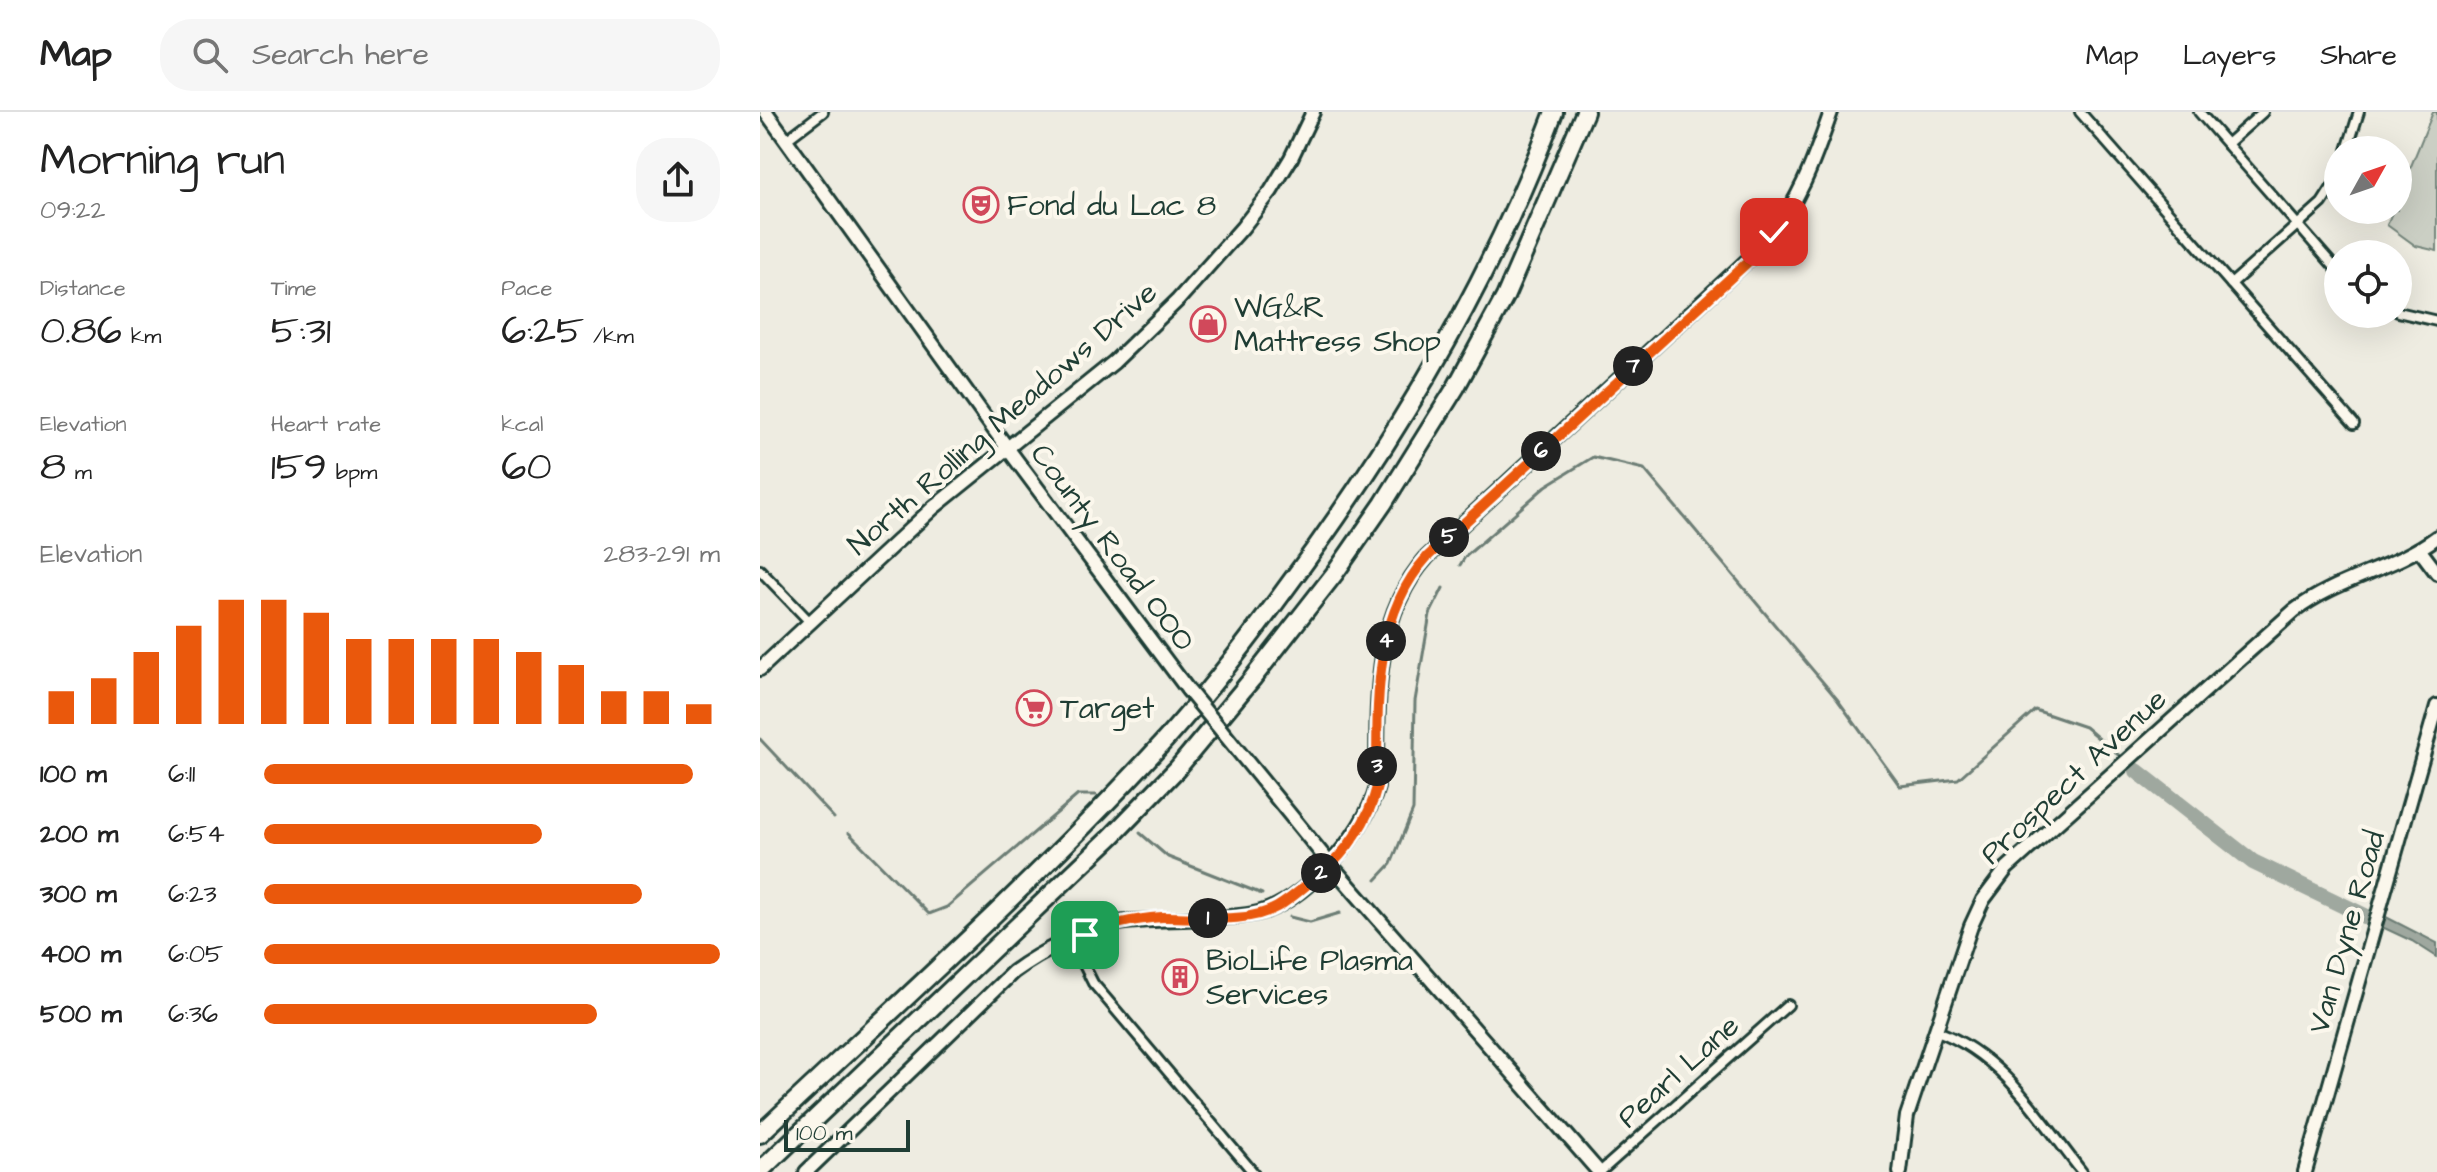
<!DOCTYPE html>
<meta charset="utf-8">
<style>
body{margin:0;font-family:"Architects Daughter",sans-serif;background:#f6f6f6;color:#222;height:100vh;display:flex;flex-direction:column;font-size:30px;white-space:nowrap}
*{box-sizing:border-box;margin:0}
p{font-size:26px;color:#767676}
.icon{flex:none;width:44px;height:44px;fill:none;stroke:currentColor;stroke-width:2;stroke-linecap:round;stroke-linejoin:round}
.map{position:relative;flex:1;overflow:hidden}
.details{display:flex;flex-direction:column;background:#fff;width:760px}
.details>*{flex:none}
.needle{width:52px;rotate:50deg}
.buttons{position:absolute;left:1564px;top:24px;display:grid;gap:16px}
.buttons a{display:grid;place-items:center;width:88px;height:88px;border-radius:50%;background:#fff;box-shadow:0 8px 32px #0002;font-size:40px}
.scale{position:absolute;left:24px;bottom:20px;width:126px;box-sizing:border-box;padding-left:8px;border:4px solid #1f3d34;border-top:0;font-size:22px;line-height:28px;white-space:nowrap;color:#1f3d34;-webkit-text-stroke:6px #fbf7ec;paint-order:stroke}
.pin{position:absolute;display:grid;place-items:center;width:68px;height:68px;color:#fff;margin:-34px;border-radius:16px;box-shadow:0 4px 12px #0006}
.km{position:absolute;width:40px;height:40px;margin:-20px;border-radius:50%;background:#222;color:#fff;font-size:22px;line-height:40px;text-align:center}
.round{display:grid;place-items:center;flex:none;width:84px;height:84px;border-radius:32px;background:#f6f6f6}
.overview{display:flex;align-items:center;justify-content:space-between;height:136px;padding:0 40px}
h1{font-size:44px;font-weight:600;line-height:60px}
.stats{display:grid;grid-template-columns:repeat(3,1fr);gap:12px;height:136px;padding:8px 40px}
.stats div{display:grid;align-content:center}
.stats b{font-size:40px;font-weight:600}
.stats small{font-size:22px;font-weight:400}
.stats p{font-size:22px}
.chart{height:224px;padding:16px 40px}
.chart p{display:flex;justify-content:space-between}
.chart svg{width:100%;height:144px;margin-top:8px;stroke:#ea580c;stroke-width:6}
ul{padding:0 40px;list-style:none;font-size:26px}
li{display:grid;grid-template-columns:128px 96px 1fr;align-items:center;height:60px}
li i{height:20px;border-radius:10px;background:#ea580c}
header{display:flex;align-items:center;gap:48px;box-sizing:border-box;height:112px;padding:0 40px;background:#fff;border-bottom:2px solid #e0e0e0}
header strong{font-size:38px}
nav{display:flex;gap:44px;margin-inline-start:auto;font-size:28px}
.search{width:560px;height:72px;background:#f6f6f6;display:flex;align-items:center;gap:20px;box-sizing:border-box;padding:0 28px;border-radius:32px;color:#767676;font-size:30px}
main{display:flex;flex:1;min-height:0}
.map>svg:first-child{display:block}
.green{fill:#cbcfc4;stroke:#75867c;stroke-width:2}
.water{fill:#9fa89f;stroke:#6c7d74;stroke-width:2}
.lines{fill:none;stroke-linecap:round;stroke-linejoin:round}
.stream{stroke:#6c7d74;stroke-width:3}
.river{stroke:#9fa89f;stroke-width:16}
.street-casing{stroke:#1f3d34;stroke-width:14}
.secondary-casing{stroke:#1f3d34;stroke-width:18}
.highway-casing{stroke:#1f3d34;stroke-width:22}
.street{stroke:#fbf7ec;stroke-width:8}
.secondary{stroke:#fbf7ec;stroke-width:12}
.highway{stroke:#fbf7ec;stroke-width:16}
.secondary-bridge-casing{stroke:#1f3d34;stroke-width:18;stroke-linecap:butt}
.secondary-bridge{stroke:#fbf7ec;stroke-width:12}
.route-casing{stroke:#fff;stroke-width:16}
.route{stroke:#ea580c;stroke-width:10}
.labels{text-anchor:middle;stroke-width:8;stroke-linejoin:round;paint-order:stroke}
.poi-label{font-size:30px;fill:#1f3d34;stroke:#fbf7ec;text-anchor:start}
.street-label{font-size:30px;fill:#1f3d34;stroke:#fbf7ec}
</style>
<header>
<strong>Map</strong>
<div class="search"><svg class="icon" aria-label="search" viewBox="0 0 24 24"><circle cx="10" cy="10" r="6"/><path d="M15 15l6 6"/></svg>Search here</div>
<nav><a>Map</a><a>Layers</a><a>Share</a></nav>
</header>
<main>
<section class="details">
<div class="overview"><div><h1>Morning run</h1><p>09:22</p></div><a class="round"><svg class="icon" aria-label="share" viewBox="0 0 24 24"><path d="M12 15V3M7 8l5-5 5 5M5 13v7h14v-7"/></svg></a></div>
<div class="stats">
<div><p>Distance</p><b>0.86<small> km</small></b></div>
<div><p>Time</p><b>5:31</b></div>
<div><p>Pace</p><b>6:25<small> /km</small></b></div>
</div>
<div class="stats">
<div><p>Elevation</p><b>8<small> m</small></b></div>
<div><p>Heart rate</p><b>159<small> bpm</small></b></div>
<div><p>kcal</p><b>60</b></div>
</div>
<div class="chart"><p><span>Elevation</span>283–291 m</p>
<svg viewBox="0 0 160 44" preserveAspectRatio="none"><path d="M5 44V34M15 44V30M25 44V22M35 44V14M45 44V6M55 44V6M65 44V10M75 44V18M85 44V18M95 44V18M105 44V18M115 44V22M125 44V26M135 44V34M145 44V34M155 44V38"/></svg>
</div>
<ul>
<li><b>100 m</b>6:11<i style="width:94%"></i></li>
<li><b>200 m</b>6:54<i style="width:61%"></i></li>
<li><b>300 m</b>6:23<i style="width:83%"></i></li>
<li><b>400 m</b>6:05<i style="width:100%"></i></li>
<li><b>500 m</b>6:36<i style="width:73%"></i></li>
</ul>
</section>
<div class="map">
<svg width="1677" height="1060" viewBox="0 0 1677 1060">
<rect width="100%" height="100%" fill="#eeece1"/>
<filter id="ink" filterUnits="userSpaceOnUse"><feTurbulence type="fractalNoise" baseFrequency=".0125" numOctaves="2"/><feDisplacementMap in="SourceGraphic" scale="16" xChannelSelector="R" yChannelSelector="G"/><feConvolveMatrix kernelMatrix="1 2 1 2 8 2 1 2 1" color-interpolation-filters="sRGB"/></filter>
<g filter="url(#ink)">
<polygon class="green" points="1673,0 1677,0 1677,139 1656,134 1627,113 1633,98 1638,98 1638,86"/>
<polygon class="water" points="1626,805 1677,831 1677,845 1652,829 1622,815"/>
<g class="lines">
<g class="stream">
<polyline points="700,453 705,445 786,374 833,345 884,357 1077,587 1140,674 1198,667 1275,598 1325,615 1362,646"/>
<polyline points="0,627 74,706"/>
<polyline points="1368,651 1377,659"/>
<polyline points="89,721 169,802 187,795 318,683 336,683"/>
<polyline points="380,721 408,745 502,782"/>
<polyline points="616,768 631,752 653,698 655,589 670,502 683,476"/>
<polyline points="530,805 550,810 580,801"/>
</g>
<polyline class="river" points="1377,659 1493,750 1609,806"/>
<defs>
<g id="street">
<polyline points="1320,0 1594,312"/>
<polyline points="1439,0 1578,159"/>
<polyline points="26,28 63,0"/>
<polyline points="1467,32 1503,0"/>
<polyline points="1587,38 1599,0"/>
<polyline points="1471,172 1562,91 1578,66"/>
<polyline points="1638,200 1677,209"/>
<polyline points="0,458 50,510"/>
<polyline points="317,826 322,849 333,871 493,1060"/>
<path d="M1177,919C1243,943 1280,1007 1322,1060"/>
<polyline points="840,1060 1028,893"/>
</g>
<g id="secondary">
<polyline points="6,0 248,337 428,578"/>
<polyline points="1659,437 1677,461"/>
<polyline points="0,557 173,396 354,250 418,188 482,116 511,79 531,46 553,0"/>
<polyline points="466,624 571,753 839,1060"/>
<path d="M46,1060L253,860C279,841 326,816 358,811C403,804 449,810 493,802C542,794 605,722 617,675C618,597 611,507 667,445L1003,134C1038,94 1054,49 1071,0"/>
<path d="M1140,1060L1147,1004L1211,814L1223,788L1247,756L1534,499C1579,465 1633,458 1677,425"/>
<polyline points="1545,1060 1677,594"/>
</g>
<g id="highway">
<path d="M0,1022C134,896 272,773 396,638C442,588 484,534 524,479C633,333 730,172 794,0"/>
<polyline points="0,1059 352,724 417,657 492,567 575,461 623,392 696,275 745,185 825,0"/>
</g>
</defs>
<use href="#street" class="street-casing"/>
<use href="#secondary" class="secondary-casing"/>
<use href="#highway" class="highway-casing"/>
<use href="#street" class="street"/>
<use href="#secondary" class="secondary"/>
<use href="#highway" class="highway"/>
<defs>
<polyline id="secondary-bridge" points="428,578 466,624"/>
</defs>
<use href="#secondary-bridge" class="secondary-bridge-casing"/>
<use href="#secondary-bridge" class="secondary-bridge"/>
</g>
</g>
<g class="lines" filter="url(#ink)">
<defs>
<path id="route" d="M325,823C349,812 376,807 402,805C438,804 485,813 517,795C533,786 547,772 561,761C587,741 609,707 617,675C618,597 611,507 667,445L990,148L1014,120"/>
</defs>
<use href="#route" class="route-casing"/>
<use href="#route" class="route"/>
</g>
<defs>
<symbol id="theatre-ring" viewBox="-11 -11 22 22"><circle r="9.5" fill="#fbf7ec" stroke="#d1495b" stroke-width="1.5"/><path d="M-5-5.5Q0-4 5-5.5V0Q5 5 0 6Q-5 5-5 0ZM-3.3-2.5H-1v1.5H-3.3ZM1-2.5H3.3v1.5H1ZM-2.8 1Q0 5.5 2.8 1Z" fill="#d1495b"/></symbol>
<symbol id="shop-ring" viewBox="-11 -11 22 22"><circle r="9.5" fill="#fbf7ec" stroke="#d1495b" stroke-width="1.5"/><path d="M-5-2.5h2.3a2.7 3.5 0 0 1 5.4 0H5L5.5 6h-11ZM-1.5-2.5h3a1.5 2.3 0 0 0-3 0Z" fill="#d1495b"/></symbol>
<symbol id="supermarket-ring" viewBox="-11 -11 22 22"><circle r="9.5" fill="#fbf7ec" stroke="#d1495b" stroke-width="1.5"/><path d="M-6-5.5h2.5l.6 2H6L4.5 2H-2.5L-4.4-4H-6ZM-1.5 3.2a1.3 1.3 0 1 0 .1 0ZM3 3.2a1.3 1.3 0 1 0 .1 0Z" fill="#d1495b"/></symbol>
<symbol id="building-ring" viewBox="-11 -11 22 22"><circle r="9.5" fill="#fbf7ec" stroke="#d1495b" stroke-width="1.5"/><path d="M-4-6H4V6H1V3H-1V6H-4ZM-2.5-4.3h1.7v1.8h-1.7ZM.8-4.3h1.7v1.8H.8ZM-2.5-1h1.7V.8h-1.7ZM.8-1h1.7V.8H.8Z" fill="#d1495b"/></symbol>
</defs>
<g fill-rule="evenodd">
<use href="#theatre-ring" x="201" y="73" width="40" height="40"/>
<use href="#shop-ring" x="428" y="192" width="40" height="40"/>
<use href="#supermarket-ring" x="254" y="576" width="40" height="40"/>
<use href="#building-ring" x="400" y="845" width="40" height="40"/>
</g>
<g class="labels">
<g class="poi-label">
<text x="247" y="103">Fond du Lac 8</text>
<text x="474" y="205">WG&amp;R<tspan x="474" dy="34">Mattress Shop</tspan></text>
<text x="300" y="606">Target</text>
<text x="446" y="858">BioLife Plasma<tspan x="446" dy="34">Services</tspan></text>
</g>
<g class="street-label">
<text transform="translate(242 306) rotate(-41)" y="10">North Rolling Meadows Drive</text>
<text transform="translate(353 435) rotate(53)" y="10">County Road OOO</text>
<text transform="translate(1313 664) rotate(-43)" y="10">Prospect Avenue</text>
<text transform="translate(1586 820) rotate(-74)" y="10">Van Dyne Road</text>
<text transform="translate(918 959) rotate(-42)" y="10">Pearl Lane</text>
</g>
</g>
</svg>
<div class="buttons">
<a><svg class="needle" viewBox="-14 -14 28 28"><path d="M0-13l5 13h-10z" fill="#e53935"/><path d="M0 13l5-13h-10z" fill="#767676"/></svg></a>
<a><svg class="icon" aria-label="locate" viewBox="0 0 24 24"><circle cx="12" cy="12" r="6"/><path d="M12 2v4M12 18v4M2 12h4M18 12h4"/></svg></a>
</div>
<div class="scale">100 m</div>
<div class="pin" style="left:325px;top:823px;background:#1e9e55"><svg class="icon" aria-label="arrive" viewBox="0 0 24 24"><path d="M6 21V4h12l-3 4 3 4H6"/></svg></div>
<div class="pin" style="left:1014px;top:120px;background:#d93025"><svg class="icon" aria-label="check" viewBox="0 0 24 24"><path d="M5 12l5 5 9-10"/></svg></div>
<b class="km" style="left:448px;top:806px">1</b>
<b class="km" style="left:561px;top:761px">2</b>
<b class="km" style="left:617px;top:654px">3</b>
<b class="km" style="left:626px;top:529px">4</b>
<b class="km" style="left:689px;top:425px">5</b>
<b class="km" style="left:781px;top:339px">6</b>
<b class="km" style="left:873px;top:254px">7</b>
</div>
</main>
